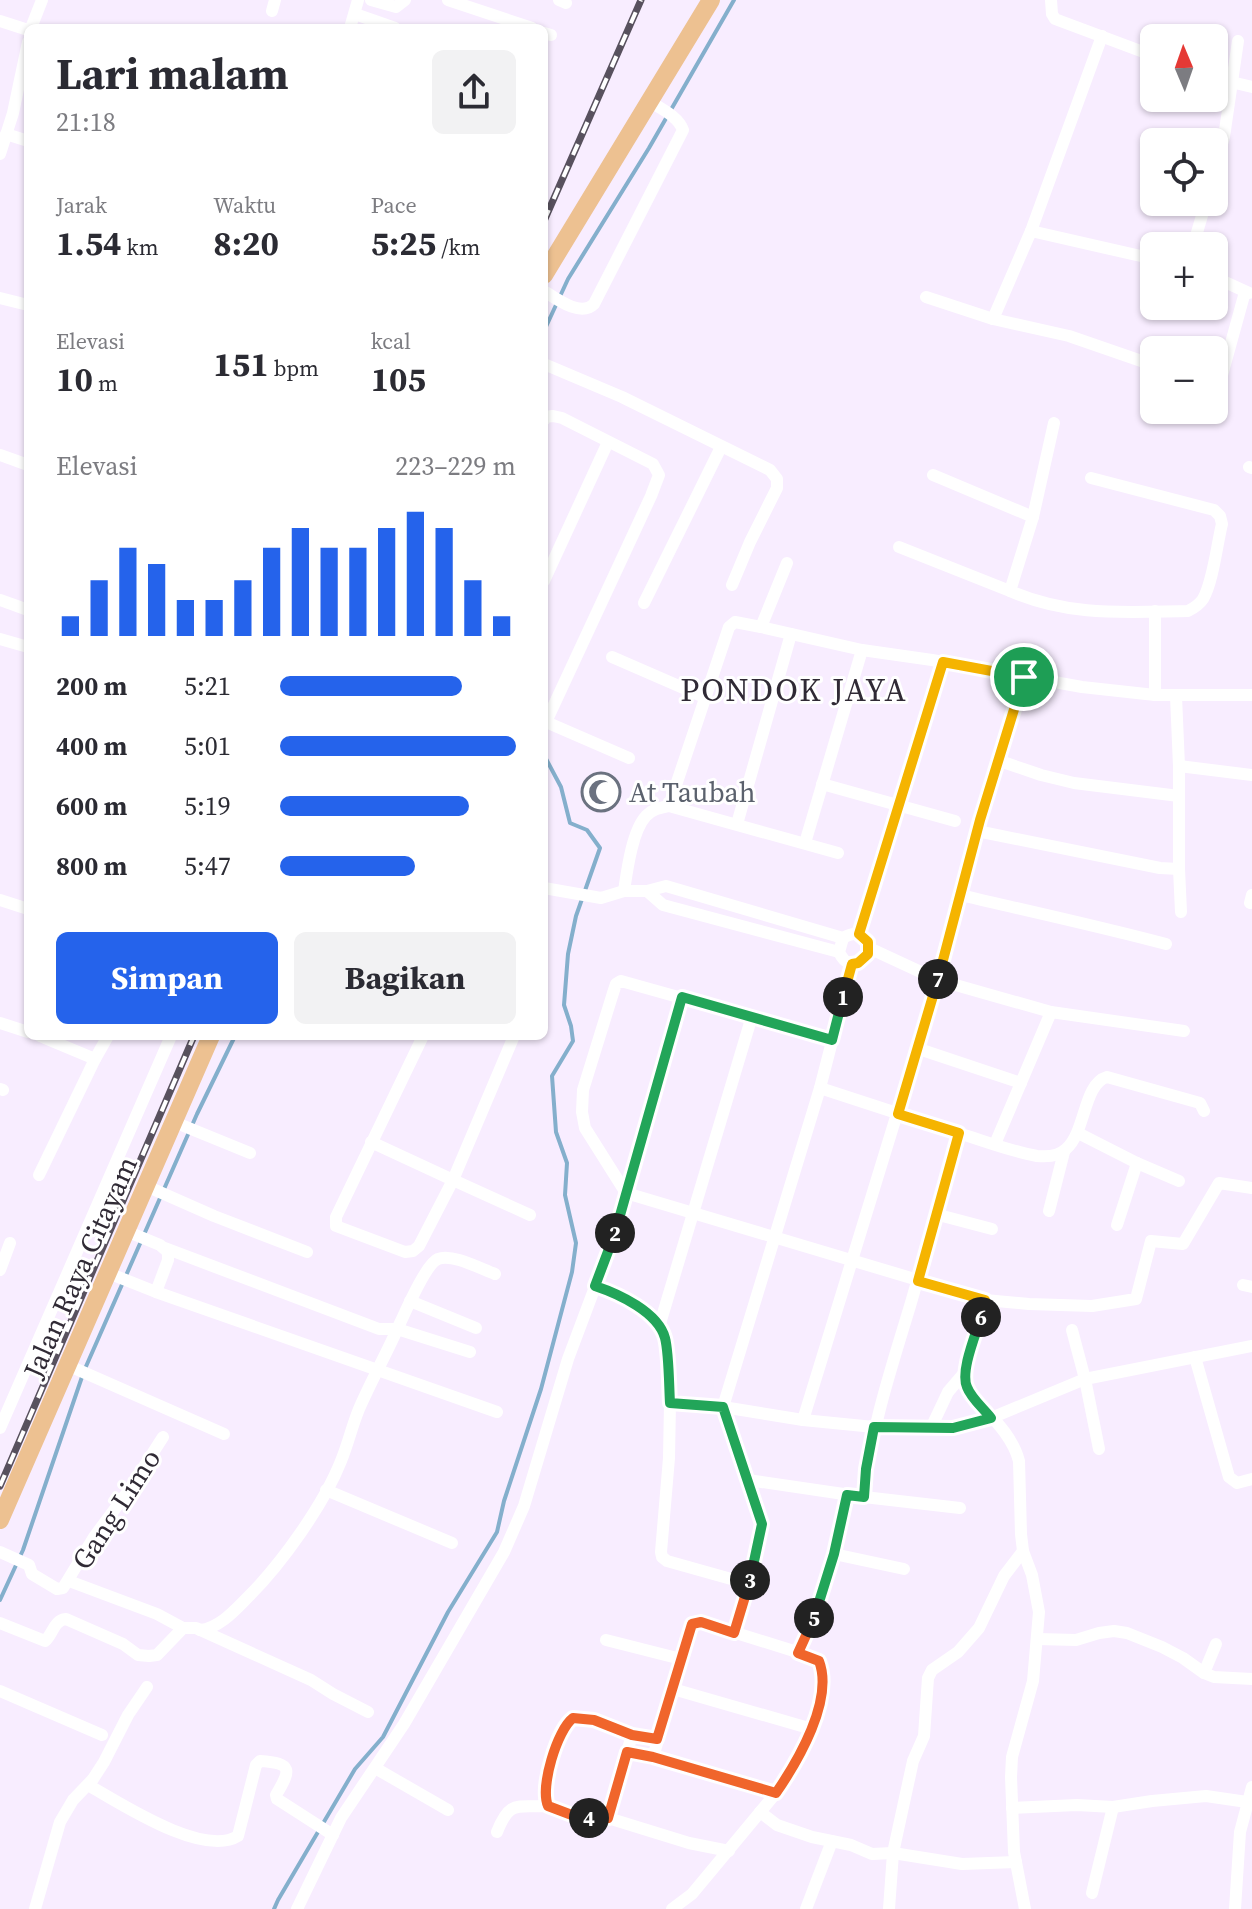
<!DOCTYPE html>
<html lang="id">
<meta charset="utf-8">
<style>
body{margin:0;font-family:"Source Serif 4",serif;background:#f2f2f3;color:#2b2b33;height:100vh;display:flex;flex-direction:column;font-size:30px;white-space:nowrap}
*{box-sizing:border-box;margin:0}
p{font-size:26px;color:#7c7c81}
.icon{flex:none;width:44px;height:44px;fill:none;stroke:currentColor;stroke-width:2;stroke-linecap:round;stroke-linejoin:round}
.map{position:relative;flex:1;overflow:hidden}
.panel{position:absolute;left:24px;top:24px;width:524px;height:1016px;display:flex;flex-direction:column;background:#fff;border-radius:12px;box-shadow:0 2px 6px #0004}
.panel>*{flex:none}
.needle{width:52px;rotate:358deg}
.tools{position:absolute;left:1140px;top:24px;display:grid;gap:16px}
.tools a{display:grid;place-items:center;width:88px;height:88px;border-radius:12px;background:#fff;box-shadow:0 2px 6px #0004;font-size:40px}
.pin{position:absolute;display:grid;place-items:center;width:68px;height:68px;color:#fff;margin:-34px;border:4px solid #fff;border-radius:50%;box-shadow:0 2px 8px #0007}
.km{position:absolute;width:40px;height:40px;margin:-20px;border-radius:50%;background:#222;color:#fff;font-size:22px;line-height:40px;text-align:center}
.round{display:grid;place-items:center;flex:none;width:84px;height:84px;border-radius:12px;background:#f2f2f3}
.summary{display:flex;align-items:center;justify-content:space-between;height:136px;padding:0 32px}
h1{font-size:44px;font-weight:700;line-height:60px}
.figures{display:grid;grid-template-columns:repeat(3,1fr);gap:12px;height:136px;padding:8px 32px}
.figures div{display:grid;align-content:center}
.figures b{font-size:34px;font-weight:700}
.figures small{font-size:22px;font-weight:400}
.figures p{font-size:22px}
.chart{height:224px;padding:16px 32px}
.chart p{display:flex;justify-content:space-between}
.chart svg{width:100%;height:144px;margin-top:8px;stroke:#2563eb;stroke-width:6}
.cta{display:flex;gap:16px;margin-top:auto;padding:16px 32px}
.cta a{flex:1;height:92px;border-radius:12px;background:#2563eb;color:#fff;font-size:32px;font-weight:700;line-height:92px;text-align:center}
.cta a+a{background:#f2f2f3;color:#2b2b33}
ul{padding:0 32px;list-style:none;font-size:26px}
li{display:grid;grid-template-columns:128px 96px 1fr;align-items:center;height:60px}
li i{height:20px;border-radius:10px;background:#2563eb}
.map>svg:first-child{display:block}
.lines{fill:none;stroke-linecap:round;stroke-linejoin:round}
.stream{stroke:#84afcc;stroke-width:4}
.minor{stroke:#fff;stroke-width:12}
.primary{stroke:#edc191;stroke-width:18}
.rail-casing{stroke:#58515e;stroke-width:7}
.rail{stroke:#fff;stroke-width:4;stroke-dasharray:12;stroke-linecap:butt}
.split-1-casing{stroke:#fff;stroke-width:16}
.split-2-casing{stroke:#fff;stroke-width:16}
.split-3-casing{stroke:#fff;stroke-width:16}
.split-4-casing{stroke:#fff;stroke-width:16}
.split-5-casing{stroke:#fff;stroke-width:16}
.split-6-casing{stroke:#fff;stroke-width:16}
.split-7-casing{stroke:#fff;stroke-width:16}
.split-8-casing{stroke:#fff;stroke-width:16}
.split-1{stroke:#f5b400;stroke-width:10}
.split-2{stroke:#22a559;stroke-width:10}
.split-3{stroke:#22a559;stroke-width:10}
.split-4{stroke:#f0652b;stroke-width:10}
.split-5{stroke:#f0652b;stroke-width:10}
.split-6{stroke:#22a559;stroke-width:10}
.split-7{stroke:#f5b400;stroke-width:10}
.split-8{stroke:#f5b400;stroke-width:10}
.labels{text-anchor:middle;stroke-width:6;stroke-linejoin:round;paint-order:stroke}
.worship-label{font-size:28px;fill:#5b616d;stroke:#fff;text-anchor:start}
.street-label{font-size:28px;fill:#302a35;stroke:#fff}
.quarter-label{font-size:32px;letter-spacing:2px;fill:#302a35;stroke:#fff}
</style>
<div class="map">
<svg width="1252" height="1909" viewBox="0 0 1252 1909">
<rect width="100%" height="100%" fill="#f8edff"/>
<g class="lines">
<g class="stream">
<polyline points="544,331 568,279 649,148 734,0"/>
<polyline points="0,1600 23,1550 84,1371 197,1114 235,1036"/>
<polyline points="274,1909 278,1900 355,1769 383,1737 448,1612 497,1532 504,1501 541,1389 572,1272 576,1243 565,1195 567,1163 556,1132 552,1076 573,1041 571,1026 564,1005 568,954 576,916 600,848 587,830 570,823 561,787 544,755"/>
</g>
<g class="minor">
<polyline points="371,0 396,7 405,0"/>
<polyline points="448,0 532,28"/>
<polyline points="559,0 566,3"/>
<polyline points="1051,0 1052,14 1055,19 1154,56"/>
<polyline points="272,11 275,0"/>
<polyline points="355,14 395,28"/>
<polyline points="0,21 28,30"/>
<polyline points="31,28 42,0"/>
<polyline points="350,28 358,0"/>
<polyline points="544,33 551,35"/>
<polyline points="1214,78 1252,87"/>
<polyline points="6,134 28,141"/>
<polyline points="0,154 13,113 28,42"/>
<polyline points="1214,173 1224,137 1238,41"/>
<polyline points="1031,231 1154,259"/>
<polyline points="1193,246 1206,202"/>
<polyline points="1214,277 1249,293"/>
<path d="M544,291C558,300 581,317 594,304L683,130C678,116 661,109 649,101"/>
<polyline points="926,297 993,319 1069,336 1150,364"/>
<polyline points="0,298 28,305"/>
<polyline points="993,319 1031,231 1102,36"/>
<polyline points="544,364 622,397 770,470 777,479 777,488 750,542 732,585"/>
<polyline points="1221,379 1245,292"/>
<polyline points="544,420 545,417 553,416 562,418 653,464 659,475 651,496 546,722 629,758"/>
<path d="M1054,423L1033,517L1010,591C1070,617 1124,612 1188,611C1194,608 1199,605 1203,599C1213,582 1217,544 1222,524L1220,516L1214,510L1091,478"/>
<polyline points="0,455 28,465"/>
<polyline points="1249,467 1252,468"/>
<polyline points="933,475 1033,517"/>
<polyline points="899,547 1010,591"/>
<polyline points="544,581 608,442"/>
<polyline points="0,600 28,610"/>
<polyline points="644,603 721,447"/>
<polyline points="1155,611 1155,695"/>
<polyline points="761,627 787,563"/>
<polyline points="0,639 28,647"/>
<polyline points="612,657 704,697"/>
<polyline points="997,760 1041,775 1074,783 1179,796"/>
<polyline points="1179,766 1252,775"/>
<polyline points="822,784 955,821"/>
<polyline points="669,806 729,627 735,622 761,627 862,650 932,660 1082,687 1155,695 1252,695"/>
<polyline points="737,824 791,634"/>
<polyline points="977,831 1160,868 1179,869 1179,766 1176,696"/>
<polyline points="805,843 862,650"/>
<polyline points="1179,869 1181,912"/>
<path d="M544,888L601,898L624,891H647L666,886L843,938C871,921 878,964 853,964C845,963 842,958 839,952L843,938"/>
<path d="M624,891C627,871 632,831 646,816C652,809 660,808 669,806L838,853"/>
<polyline points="647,891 663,905 839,952"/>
<path d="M960,895C1029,911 1098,926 1166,944"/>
<polyline points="0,900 28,909"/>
<polyline points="1250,903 1252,895"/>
<polyline points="859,934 943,662"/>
<polyline points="869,948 938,980 1051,1012 1184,1031"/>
<polyline points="852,964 820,1088 723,1407 748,1480 864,1497 960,1508"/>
<polyline points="0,1023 28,1032"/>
<polyline points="40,1036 95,1059 108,1036"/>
<polyline points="423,1036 336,1217 336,1226 405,1252 413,1251 419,1246 453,1180 530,1215"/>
<polyline points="832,1040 621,981 616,984 613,993 583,1090 582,1112 585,1128 626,1193 985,1300 1029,1304 1092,1306 1136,1299 1151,1241 1183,1244 1219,1183 1252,1188"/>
<polyline points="916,1048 1021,1083"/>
<path d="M820,1088C865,1103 910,1117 955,1132C982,1140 1009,1151 1037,1156C1047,1157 1059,1156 1066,1149C1086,1132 1083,1084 1107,1077L1200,1103L1204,1111"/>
<polyline points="0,1089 3,1090"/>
<polyline points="174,1122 250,1153"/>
<polyline points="1078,1133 1137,1163 1179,1181"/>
<polyline points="371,1142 453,1180 514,1036"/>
<polyline points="995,1144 1051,1012"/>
<polyline points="39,1175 95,1059"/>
<polyline points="146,1186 214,1216 307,1252"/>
<polyline points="1049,1211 1064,1152"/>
<polyline points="935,1214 992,1229"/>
<polyline points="1117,1225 1137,1163"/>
<polyline points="126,1231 160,1245 168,1252 168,1260 156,1292"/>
<polyline points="165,1248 379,1329 397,1329 470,1352"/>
<polyline points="0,1270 10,1243"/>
<polyline points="108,1273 156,1292 497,1412"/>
<polyline points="1243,1285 1252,1287"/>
<path d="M595,1286C619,1294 658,1312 665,1338C669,1353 669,1387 670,1403L723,1407L803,1420L874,1427L953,1428L991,1418L1085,1379L1252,1346"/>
<path d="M985,1300L965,1372V1381L968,1390C986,1412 1012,1433 1019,1461L1021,1534L1023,1551L1032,1575L1039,1612L1033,1681L1012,1757L1011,1777L1014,1852L1025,1909"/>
<polyline points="410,1301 476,1328"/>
<polyline points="659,1327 752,1016"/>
<polyline points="1072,1330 1085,1379 1099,1449"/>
<polyline points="1195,1357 1229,1477 1237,1483 1252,1479"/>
<polyline points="67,1365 224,1434"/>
<polyline points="670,1403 669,1458 661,1552 662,1557 667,1561 749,1584"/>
<polyline points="803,1420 938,980 980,820 1024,677"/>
<polyline points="0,1428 171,1036"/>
<polyline points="931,1428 948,1392 965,1372"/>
<polyline points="326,1490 452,1543"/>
<path d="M864,1497C870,1431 891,1369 910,1306C927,1248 942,1190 959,1133"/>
<polyline points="0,1552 29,1565 32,1574 57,1589 63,1588 94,1537 129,1490 163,1437"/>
<polyline points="834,1554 904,1569"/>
<polyline points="69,1581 157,1614 183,1628"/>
<path d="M0,1623L45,1641C53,1634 54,1620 66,1619L123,1644L138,1655L149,1656L157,1655L183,1628H196L311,1680L333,1694L368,1712"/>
<path d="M200,1630C220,1628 236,1609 249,1596C282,1563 324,1504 341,1461C348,1444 352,1426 359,1409C372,1379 388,1351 401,1321C407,1308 427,1263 438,1259C452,1253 481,1269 495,1274"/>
<polyline points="734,1633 749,1584 762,1530 762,1524 748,1480"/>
<polyline points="1037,1639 1076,1640 1099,1633 1114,1631 1127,1633 1162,1647 1183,1658 1204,1673 1214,1677 1252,1679"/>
<polyline points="606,1640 681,1659"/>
<path d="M798,1653C822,1602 835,1549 847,1495"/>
<polyline points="1204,1673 1216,1644"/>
<polyline points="673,1689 812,1729"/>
<polyline points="0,1691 102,1735"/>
<path d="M657,1739L632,1735L594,1720L573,1718C557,1730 540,1787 548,1806L577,1817L608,1818L689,1843L729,1851"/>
<polyline points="375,1768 448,1810"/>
<path d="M88,1785C120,1803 203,1858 238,1836L256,1765L260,1761C293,1763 291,1770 276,1795L277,1799L333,1835"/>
<polyline points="1012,1808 1077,1805 1113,1807 1152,1801 1206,1796 1247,1802"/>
<polyline points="760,1812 777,1825 812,1837 851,1845 872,1854 893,1853 962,1864 1016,1862"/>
<polyline points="608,1818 632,1735"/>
<path d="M497,1832C510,1799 517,1808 548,1806"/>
<polyline points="1092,1893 1113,1807"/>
<polyline points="35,1909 60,1822 73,1800 93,1779 104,1762 128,1715 147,1687"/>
<polyline points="297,1909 341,1818 404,1724 504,1552 524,1506 568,1359 616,1231 682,997"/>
<path d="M672,1909L692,1894L776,1793C798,1760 834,1703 819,1661L813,1657L701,1622L692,1624L653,1757L776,1793"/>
<polyline points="806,1909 832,1841"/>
<polyline points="889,1909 893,1853 913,1761 924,1736 928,1678 932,1670 958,1652 979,1628 1004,1576 1023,1551"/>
<polyline points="1235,1909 1240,1832 1252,1787"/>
</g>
<g class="primary">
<polyline points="544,275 711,0"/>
<polyline points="0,1520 211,1036"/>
</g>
<defs>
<g id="rail">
<polyline points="544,221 641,0"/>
<polyline points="0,1486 194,1036"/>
</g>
</defs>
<use href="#rail" class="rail-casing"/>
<use href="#rail" class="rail"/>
</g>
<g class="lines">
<defs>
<polyline id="split-1" points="843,997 852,964 858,963 868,954 868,942 859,934 943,662 1024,677"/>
<polyline id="split-2" points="615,1233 682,997 832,1040 843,997"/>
<path id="split-3" d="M615,1233L595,1286C619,1294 658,1312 665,1338C669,1353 669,1387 670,1403L723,1407L762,1524L750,1580"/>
<path id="split-4" d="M589,1818L577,1817L548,1806C540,1787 557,1730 573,1718L594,1720L632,1735L657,1739L692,1624L701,1622L734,1633L750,1580"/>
<path id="split-5" d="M589,1818H608L627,1752L653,1757L776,1793C798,1761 834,1700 819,1661L798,1653L814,1618"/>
<path id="split-6" d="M814,1618L834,1554L847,1495L864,1497L866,1469L874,1427L953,1428L991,1418C983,1408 971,1398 967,1387C960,1371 976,1334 981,1317"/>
<polyline id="split-7" points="938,979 898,1114 959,1133 918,1281 985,1300 981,1317"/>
<polyline id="split-8" points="938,979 980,820 1024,677"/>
</defs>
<use href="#split-1" class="split-1-casing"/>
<use href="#split-2" class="split-2-casing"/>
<use href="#split-3" class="split-3-casing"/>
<use href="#split-4" class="split-4-casing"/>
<use href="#split-5" class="split-5-casing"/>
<use href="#split-6" class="split-6-casing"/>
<use href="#split-7" class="split-7-casing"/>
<use href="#split-8" class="split-8-casing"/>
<use href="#split-1" class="split-1"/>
<use href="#split-2" class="split-2"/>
<use href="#split-3" class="split-3"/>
<use href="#split-4" class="split-4"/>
<use href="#split-5" class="split-5"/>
<use href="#split-6" class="split-6"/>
<use href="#split-7" class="split-7"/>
<use href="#split-8" class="split-8"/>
</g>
<defs>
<symbol id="mosque-ring" viewBox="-11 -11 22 22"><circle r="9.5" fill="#fff" stroke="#6b7280" stroke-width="1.5"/><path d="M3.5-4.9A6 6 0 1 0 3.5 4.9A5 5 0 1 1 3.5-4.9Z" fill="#6b7280"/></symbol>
</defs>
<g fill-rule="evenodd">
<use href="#mosque-ring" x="579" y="770" width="44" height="44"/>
</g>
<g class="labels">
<g class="worship-label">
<text x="629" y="802">At Taubah</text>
</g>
<g class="street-label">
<text transform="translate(80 1267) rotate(-66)" y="10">Jalan Raya Citayam</text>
<text transform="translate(116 1509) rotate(-57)" y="10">Gang Limo</text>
</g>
<g class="quarter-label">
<text x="794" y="701">PONDOK JAYA</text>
</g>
</g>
</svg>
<div class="tools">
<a><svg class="needle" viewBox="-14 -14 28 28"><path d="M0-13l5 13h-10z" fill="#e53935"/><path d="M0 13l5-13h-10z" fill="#7c7c81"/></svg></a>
<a><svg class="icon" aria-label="locate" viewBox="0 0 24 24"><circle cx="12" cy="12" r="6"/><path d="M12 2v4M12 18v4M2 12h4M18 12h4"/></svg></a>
<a>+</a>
<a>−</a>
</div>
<div class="pin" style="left:1024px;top:677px;background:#1e9e55"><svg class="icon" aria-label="arrive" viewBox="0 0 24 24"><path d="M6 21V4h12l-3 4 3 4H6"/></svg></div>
<b class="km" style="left:843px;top:997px">1</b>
<b class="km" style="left:615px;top:1233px">2</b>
<b class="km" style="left:750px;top:1580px">3</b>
<b class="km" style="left:589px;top:1818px">4</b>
<b class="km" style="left:814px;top:1618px">5</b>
<b class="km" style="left:981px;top:1317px">6</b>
<b class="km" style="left:938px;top:979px">7</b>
<section class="panel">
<div class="summary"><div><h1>Lari malam</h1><p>21:18</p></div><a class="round"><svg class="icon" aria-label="share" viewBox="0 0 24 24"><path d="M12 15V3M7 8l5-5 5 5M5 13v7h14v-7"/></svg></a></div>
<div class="figures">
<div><p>Jarak</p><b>1.54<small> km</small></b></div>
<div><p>Waktu</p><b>8:20</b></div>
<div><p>Pace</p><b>5:25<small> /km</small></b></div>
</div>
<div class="figures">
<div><p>Elevasi</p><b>10<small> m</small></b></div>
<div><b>151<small> bpm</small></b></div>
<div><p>kcal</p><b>105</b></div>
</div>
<div class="chart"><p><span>Elevasi</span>223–229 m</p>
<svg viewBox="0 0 160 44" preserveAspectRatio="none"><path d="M5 44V38M15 44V27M25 44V17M35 44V22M45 44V33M55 44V33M65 44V27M75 44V17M85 44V11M95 44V17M105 44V17M115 44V11M125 44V6M135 44V11M145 44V27M155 44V38"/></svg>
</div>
<ul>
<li><b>200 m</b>5:21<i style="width:77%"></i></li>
<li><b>400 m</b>5:01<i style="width:100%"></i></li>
<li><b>600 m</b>5:19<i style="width:80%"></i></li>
<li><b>800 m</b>5:47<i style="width:57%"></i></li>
</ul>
<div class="cta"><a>Simpan</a><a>Bagikan</a></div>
</section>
</div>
